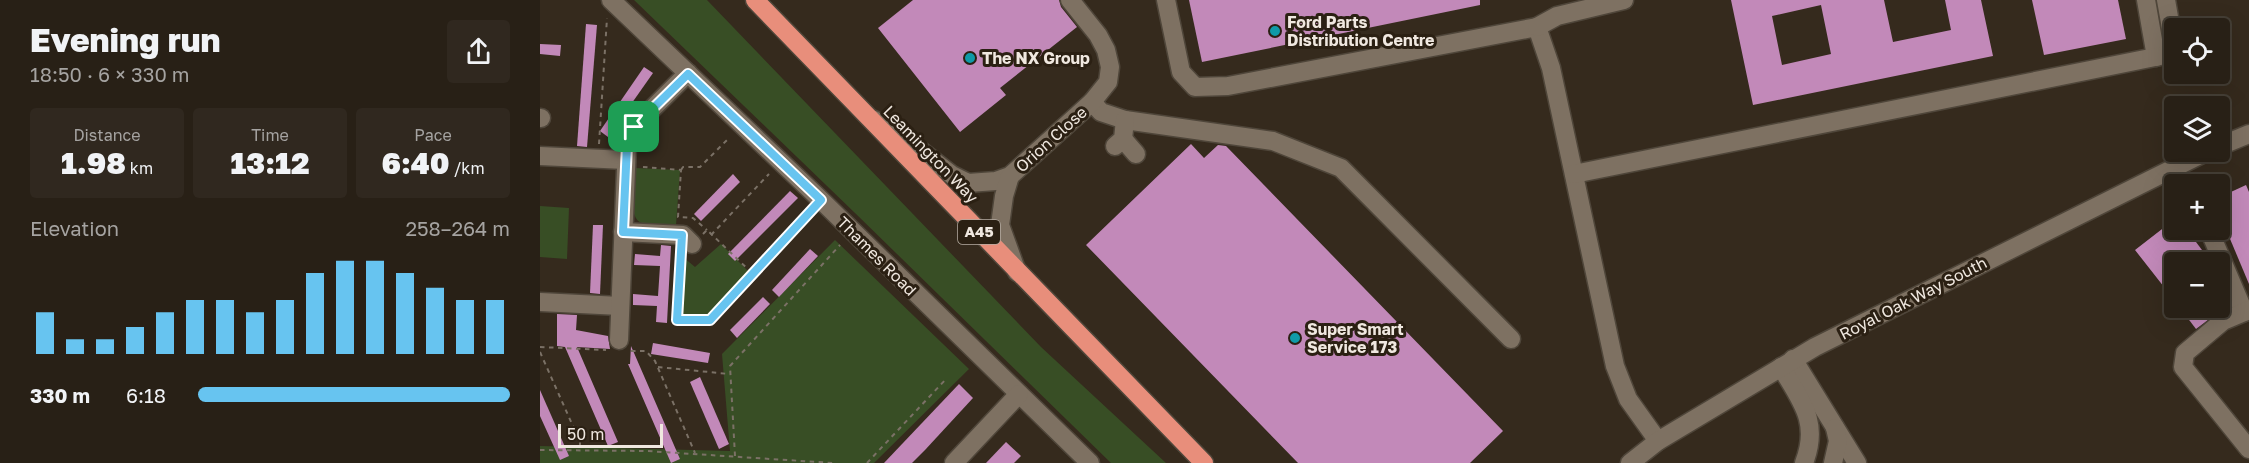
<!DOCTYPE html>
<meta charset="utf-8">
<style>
body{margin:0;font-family:"Golos Text",sans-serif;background:#30281f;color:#f1f3f6;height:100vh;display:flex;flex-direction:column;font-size:22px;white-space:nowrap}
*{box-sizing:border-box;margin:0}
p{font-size:20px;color:#a5a3a1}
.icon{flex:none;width:33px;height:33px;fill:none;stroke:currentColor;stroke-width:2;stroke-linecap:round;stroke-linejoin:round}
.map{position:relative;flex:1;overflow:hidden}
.side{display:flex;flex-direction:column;background:#282016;width:540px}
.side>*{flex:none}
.controls{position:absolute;left:1624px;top:18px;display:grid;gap:12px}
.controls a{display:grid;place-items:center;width:66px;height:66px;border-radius:6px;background:#282016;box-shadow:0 6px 24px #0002,0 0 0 2px #443e35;font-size:30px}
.scale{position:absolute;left:18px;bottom:15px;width:105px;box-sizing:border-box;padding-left:6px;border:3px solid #f0e8e0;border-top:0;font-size:16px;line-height:21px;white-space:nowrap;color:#f0e8e0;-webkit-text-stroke:4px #2b2013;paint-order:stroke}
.pin{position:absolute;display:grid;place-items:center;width:51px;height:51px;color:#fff;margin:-26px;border-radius:12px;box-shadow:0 3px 9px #0006}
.round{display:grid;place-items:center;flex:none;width:63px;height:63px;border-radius:6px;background:#30281f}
.overview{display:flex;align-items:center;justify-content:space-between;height:102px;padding:0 30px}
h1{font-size:33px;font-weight:800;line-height:45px}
.stats{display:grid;grid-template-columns:repeat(3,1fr);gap:9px;height:102px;padding:6px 30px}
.stats div{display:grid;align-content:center;border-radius:6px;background:#30281f;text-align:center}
.stats b{font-size:30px;font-weight:800}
.stats small{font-size:16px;font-weight:400}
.stats p{font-size:16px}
.chart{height:168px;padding:12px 30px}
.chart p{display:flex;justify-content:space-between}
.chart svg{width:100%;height:108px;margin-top:6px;stroke:#67c4f0;stroke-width:6}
ul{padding:0 30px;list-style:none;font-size:20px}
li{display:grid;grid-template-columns:96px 72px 1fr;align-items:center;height:45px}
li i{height:15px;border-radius:8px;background:#67c4f0}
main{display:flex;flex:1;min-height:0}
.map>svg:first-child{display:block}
.green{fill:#384e25}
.building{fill:#c289b9;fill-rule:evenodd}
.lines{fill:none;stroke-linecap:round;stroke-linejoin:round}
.minor-casing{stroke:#4f463a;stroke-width:21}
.highway-casing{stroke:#4f463a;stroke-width:21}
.path{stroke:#7b7166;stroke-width:2;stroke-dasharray:4.5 4.5;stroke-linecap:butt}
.minor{stroke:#7e7162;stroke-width:18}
.highway{stroke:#e88e7b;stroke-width:18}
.route-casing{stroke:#fff;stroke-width:12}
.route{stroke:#67c4f0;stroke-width:8}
.culture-dot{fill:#0f9aa8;stroke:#2b2013;stroke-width:2}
.labels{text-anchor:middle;stroke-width:6;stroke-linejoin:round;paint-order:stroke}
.shield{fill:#2b2013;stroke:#b5aca2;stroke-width:1.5}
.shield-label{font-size:15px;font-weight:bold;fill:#f0e8e0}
.poi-label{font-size:16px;font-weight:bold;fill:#f0e8e0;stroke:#2b2013;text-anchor:start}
.street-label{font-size:16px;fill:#f0e8e0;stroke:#2b2013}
</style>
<main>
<section class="side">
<div class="overview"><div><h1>Evening run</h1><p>18:50 · 6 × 330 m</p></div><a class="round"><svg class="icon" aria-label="share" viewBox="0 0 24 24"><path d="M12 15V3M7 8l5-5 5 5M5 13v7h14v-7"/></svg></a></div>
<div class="stats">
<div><p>Distance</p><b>1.98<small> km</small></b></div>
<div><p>Time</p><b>13:12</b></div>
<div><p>Pace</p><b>6:40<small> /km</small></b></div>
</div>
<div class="chart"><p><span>Elevation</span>258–264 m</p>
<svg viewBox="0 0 160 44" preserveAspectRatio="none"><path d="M5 44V27M15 44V38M25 44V38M35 44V33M45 44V27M55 44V22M65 44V22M75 44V27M85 44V22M95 44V11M105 44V6M115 44V6M125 44V11M135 44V17M145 44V22M155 44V22"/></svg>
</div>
<ul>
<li><b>330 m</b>6:18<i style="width:100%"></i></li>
</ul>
</section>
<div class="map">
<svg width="1709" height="463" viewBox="0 0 1709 463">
<rect width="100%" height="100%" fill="#352a1d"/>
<g class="green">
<polygon points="94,0 167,0 501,347 626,463 571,463 315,213"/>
<path d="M95,168L140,170L136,225C126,225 112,226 102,223C87,219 94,181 95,168Z"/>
<polygon points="0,206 29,208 27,259 0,257"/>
<polygon points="295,240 429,369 334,463 0,463 0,446 190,451 182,354"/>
<polygon points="181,244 210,273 167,317 141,316 143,257 155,267"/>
</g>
<g class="building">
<polygon points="373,0 519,0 521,7 537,27 460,88 466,95 420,132 338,28"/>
<polygon points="649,0 940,0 940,5 662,62"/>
<path d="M1191,0H1344L1353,42L1411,30L1405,0H1441L1453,56L1213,105ZM1281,5L1291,54L1242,65L1232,16Z"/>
<polygon points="1492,0 1578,0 1586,39 1504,55"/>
<polygon points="46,24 57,25 47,147 37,146"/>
<polygon points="0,44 21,45 20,56 0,54"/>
<polygon points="104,67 113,73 68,137 60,131"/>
<polygon points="651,144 664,158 678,145 686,146 963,431 930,463 758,463 546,245"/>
<polygon points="193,174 200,182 161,221 154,214"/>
<polygon points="1706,185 1709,192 1709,284 1680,215 1680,197"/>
<polygon points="250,191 258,198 195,261 188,254"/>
<polygon points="1635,219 1635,230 1647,230 1671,262 1635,262 1635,301 1595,250"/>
<polygon points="53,225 63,225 60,294 50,293"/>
<polygon points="121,245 131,246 127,323 116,322 117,306 93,305 93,294 118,296 120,266 94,265 95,254 120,256"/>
<polygon points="270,249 278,256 239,297 232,290"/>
<polygon points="223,297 230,304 197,338 190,330"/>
<polygon points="1640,308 1684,308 1656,329"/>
<polygon points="17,314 37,315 36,330 68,336 70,349 37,347 78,442 68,446 25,347 17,346"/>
<polygon points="113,343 170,353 168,363 111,354"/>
<polygon points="91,346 140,459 131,463 88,364 90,364"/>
<polygon points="160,377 189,444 179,449 150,382"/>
<polygon points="419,384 433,398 385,450 372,463 344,463"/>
<polygon points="0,390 29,456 20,460 0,416"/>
<polygon points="466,442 481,456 474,463 446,463"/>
</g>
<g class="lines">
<defs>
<g id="minor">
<polyline points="71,0 281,200 550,463"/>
<polyline points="626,0 641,72 655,87 688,86 997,27 1011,68 1075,366 1088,399 1118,441"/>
<polyline points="1606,0 1616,57"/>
<polyline points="1626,0 1635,51"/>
<polyline points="997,27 1017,16 1084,0"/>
<polyline points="552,102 561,112 585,120 733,141 801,168 971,339"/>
<polyline points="0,118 1,118"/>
<polyline points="334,120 362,136 412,175 428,183 456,181 470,176 552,102 568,82 570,67 566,50 558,35 530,0"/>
<polyline points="583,139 596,154"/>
<polyline points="575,146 583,139 585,120"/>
<polyline points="1680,146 1709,134"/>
<polyline points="0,156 85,160"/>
<polyline points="1034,174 1635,53"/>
<polyline points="470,176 464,196 460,225 477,272"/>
<polyline points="1669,230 1704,312"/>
<polyline points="83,232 143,235 152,244"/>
<polyline points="0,302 80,306"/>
<polyline points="1709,310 1683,321 1645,353 1643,367 1709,449"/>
<polyline points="79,340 87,145 94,127 148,73"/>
<polyline points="1253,359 1317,463"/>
<path d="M1241,367C1261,401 1280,422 1264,463"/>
<polyline points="414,463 479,394"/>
<polyline points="1090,463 1118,441 1275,347 1666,152"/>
<polyline points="1293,463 1298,441 1295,428"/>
</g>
<polyline id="highway" points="215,0 664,463"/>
</defs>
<use href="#minor" class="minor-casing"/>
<use href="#highway" class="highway-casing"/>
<g class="path">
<polyline points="59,144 67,18"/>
<polyline points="103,167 141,170 138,217 153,218 167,230"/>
<polyline points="141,170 143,167 160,167 190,137"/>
<polyline points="163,234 167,230 213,274"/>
<polyline points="171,235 229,174"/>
<polyline points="141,256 137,320 170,320 270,213"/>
<polyline points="0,347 66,350"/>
<polyline points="91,351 106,351 115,361 155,453"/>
<polyline points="0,352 40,442 40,449"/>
<polyline points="118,367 189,374"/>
<polyline points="0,450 107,451 293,463"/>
<polyline points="195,456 190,366 300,245"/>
<polyline points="327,463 407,378"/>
</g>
<use href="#minor" class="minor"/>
<use href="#highway" class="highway"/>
</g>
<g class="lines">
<defs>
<polygon id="route" points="148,74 281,200 170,320 137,320 142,235 83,232 87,145 94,127"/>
</defs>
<use href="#route" class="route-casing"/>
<use href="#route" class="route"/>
</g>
<g class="culture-dot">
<circle cx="735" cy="31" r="6"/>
<circle cx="430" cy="58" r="6"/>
<circle cx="755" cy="338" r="6"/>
</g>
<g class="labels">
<rect class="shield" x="418" y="220" width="42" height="24" rx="4.5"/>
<g class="shield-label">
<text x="439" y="237">A45</text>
</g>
<g class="poi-label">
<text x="747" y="28">Ford Parts<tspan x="747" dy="18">Distribution Centre</tspan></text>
<text x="442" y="64">The NX Group</text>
<text x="767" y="335">Super Smart<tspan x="767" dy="18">Service 173</tspan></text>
</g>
<g class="street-label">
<text transform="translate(511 139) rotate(-42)" y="6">Orion Close</text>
<text transform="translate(391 154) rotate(46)" y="6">Leamington Way</text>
<text transform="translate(337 256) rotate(45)" y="6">Thames Road</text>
<text transform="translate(1373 298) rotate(-27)" y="6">Royal Oak Way South</text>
</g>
</g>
</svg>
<div class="controls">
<a><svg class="icon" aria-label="locate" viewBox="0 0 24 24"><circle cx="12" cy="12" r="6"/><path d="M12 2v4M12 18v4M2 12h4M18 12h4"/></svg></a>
<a><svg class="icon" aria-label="layers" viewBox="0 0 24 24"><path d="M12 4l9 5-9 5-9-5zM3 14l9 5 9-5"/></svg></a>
<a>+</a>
<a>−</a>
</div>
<div class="scale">50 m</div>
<div class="pin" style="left:94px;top:127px;background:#1e9e55"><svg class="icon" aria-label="arrive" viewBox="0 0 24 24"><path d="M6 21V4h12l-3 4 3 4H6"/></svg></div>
</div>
</main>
